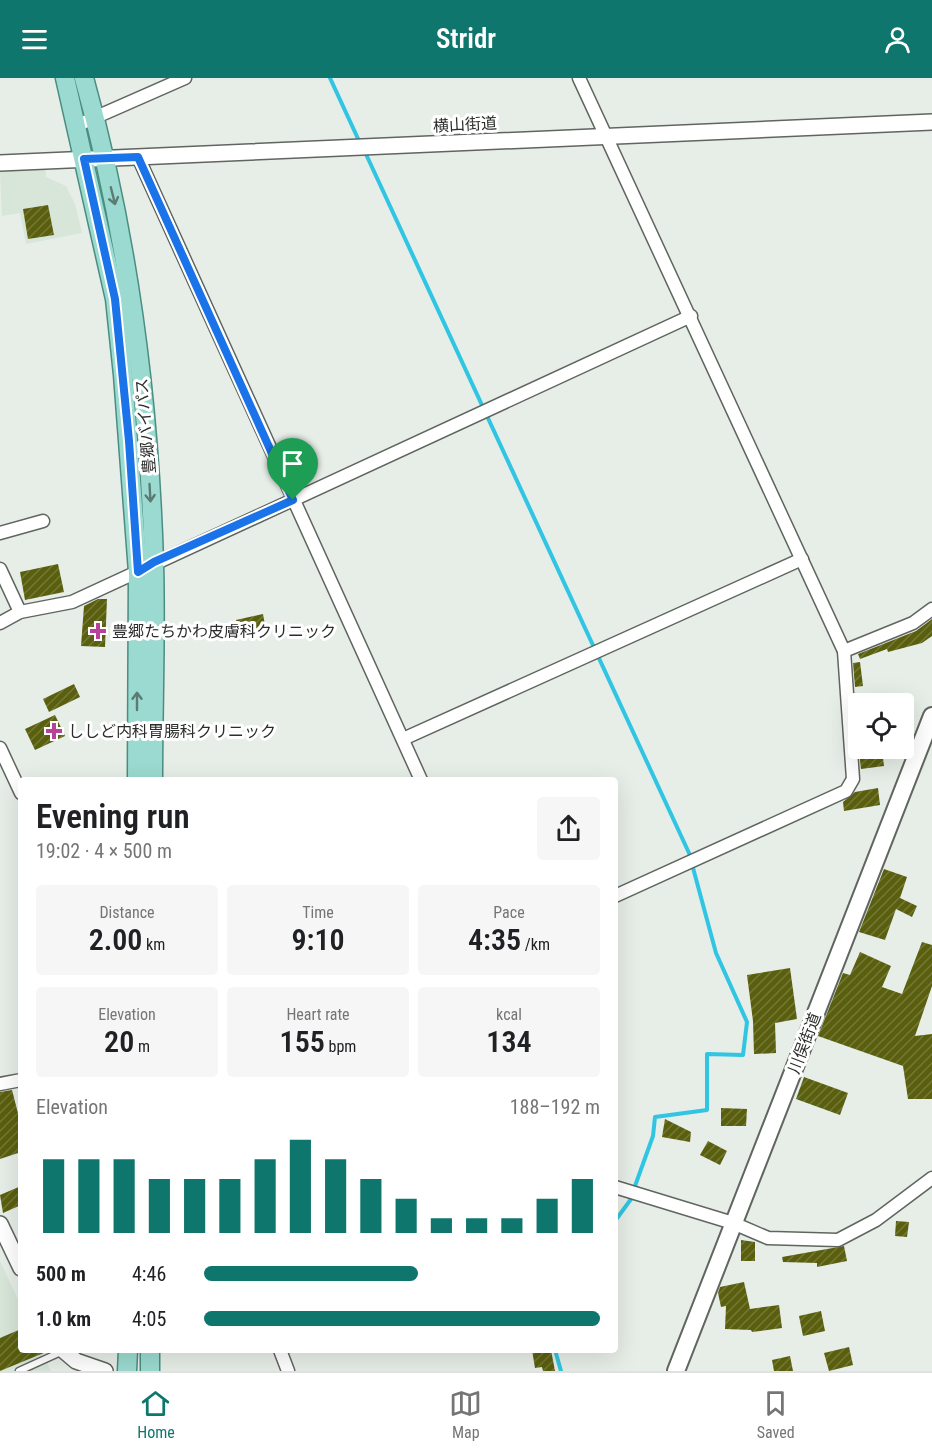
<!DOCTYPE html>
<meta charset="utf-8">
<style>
body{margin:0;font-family:"Roboto Condensed","Noto Sans JP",sans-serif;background:#f6f6f6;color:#202124;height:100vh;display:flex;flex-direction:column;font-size:22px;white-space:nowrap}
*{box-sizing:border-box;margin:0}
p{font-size:20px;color:#757577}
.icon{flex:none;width:33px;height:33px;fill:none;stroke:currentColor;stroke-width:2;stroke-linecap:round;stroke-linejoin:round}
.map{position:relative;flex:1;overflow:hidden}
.panel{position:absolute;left:18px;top:699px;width:600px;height:576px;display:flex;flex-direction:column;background:#fff;border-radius:6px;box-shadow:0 6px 24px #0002}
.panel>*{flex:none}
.controls{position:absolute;left:848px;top:615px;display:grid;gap:12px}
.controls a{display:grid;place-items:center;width:66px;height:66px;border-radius:6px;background:#fff;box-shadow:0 6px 24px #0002;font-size:30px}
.pin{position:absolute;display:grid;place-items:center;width:51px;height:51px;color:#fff;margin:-62px -26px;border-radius:50% 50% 50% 0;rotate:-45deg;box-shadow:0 0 6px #0007}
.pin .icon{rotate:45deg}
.round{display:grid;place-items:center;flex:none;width:63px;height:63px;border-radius:6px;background:#f6f6f6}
.headline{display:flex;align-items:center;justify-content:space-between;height:102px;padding:0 18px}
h1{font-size:33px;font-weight:600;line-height:45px}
.metrics{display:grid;grid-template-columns:repeat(3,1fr);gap:9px;height:102px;padding:6px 18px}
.metrics div{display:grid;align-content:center;border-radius:6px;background:#f6f6f6;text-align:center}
.metrics b{font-size:30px;font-weight:600}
.metrics small{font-size:16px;font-weight:400}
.metrics p{font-size:16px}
.chart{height:168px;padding:12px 18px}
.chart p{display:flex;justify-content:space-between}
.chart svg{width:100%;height:108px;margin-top:6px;stroke:#0f766e;stroke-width:6}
ul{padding:0 18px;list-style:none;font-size:20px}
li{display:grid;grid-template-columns:96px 72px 1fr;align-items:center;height:45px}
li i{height:15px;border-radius:8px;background:#0f766e}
header{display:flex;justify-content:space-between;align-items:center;height:78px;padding:0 18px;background:#0f766e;color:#fff;font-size:27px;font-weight:600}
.tabs{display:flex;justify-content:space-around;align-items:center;height:84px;border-top:2px solid #e0e0e0;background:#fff;font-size:16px;color:#757577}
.tabs a{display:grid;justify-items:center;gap:3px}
.tabs .active{color:#0f766e}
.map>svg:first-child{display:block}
.built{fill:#d8e5d9}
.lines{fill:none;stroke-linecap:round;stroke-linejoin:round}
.stream{stroke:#30c5e2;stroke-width:4}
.building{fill:url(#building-hatch)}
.service-casing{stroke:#606560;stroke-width:9}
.minor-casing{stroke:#606560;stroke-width:15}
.tertiary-casing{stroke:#606560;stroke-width:18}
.secondary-casing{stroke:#606560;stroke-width:20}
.primary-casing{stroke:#498e81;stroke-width:21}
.service{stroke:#fff;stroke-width:6}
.minor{stroke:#fff;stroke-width:12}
.tertiary{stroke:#fff;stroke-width:15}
.secondary{stroke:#fff;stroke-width:16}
.primary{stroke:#9bdad0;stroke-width:18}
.oneway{stroke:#5d7b75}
.route-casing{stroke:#fff;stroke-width:12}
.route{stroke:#1a73e8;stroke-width:8}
.poi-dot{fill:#b84299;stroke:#fff;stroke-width:2}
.labels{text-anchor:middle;stroke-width:6;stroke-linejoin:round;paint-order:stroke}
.street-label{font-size:16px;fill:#2b2d2b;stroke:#fff}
.poi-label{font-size:16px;fill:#2b2d2b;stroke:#fff;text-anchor:start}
</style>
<header><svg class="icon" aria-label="menu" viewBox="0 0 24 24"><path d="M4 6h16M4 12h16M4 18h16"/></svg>Stridr<svg class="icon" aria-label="person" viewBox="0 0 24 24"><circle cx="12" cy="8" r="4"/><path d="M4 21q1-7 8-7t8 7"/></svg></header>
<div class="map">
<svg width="932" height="1293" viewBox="0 0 932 1293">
<defs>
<pattern id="building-hatch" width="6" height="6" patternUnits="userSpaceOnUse" patternTransform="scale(1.5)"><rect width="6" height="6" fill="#5a5f0d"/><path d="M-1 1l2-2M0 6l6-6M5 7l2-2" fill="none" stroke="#73773a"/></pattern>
</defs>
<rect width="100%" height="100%" fill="#e7ede7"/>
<g class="built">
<polygon points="46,91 46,99 66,108 75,126 82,155 26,166 20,135 2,138 0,94"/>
<polygon points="0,1183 21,1228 21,1272 41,1272 51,1293 0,1293"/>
</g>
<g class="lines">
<g class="stream">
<polyline points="330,0 360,65"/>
<polyline points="365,74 689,775 716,875 747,944 743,977 707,976 707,1032 655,1039 653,1058 635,1108 638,1111"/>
<polyline points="615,1143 634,1117"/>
<polyline points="555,1272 561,1293"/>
</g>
</g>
<g class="building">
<polygon points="48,127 54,157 28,161 23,131"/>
<polygon points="58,486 64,514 25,522 20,494"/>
<polygon points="98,521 107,521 105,569 81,568 84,528"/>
<polygon points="263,536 266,553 239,558 236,542"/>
<polygon points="932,541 932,558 922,565 888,574 887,571 860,581 858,576 916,553"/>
<polygon points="860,584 863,608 855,609 853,585"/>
<polygon points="74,606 80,619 49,634 43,621"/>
<polygon points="55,637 65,658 35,672 25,651"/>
<polygon points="882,671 884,688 861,691 859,674"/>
<polygon points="878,710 880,727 844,733 843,724 855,714"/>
<polygon points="884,791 907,799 900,820 917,828 912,839 896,831 885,862 859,854"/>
<polygon points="922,864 932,867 932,908 915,958 932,956 932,1021 908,1021 903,988 818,958 843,895 850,897 860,874 891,888 882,909 902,916"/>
<polygon points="790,890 797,941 775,945 776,975 754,976 753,943 747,897"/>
<polygon points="804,999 848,1015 840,1037 796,1021"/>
<polygon points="12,1012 21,1047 21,1074 0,1081 0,1014"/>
<polygon points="721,1030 747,1031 746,1048 721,1048"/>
<polygon points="665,1041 691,1054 690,1064 662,1059"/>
<polygon points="708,1063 727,1073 720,1087 700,1077"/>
<polygon points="21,1108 21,1127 3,1135 0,1117"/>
<polygon points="896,1143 909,1144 907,1159 895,1158"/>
<polygon points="741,1162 755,1164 755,1183 741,1183"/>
<polygon points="844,1168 847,1183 817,1189 817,1185 783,1184 782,1179"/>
<polygon points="744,1204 750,1231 779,1227 782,1250 752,1254 751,1252 725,1251 726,1228 721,1229 718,1215 720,1209"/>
<polygon points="821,1233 825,1253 803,1258 799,1238"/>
<polygon points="21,1251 21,1272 51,1272 0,1293 0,1260"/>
<polygon points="849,1269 853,1287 829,1293 824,1275"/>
<polygon points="532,1272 551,1272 555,1293 543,1293 542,1289 535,1290"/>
<polygon points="790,1278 793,1293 774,1293 772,1282"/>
</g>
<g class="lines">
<defs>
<polyline id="service" points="19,1293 63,1273"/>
<g id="minor">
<polyline points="579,0 844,573 853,701 846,713 615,818"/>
<polyline points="78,47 185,0"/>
<polyline points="138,79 421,702"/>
<polyline points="0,455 43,443"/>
<polyline points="0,491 20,534"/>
<polyline points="0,545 20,534 72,524 691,238"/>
<polyline points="844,573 913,545 932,531"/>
<polyline points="403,661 802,481"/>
<polyline points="0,670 21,715"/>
<polyline points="0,1006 21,1002"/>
<polyline points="615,1109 733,1145 768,1160 838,1162 876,1142 932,1100"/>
<polyline points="280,1272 288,1293"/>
</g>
<g id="tertiary">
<polyline points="0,85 932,44"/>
<polyline points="0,1146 21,1190"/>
<polyline points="63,1272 76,1283 105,1293"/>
</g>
<polyline id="secondary" points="676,1293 932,638"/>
<g id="primary">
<polyline points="65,0 115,221 123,297 138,494 137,702"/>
<path d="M84,0C128,157 149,320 154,484C156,557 153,629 153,702"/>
<polyline points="127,1293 128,1272"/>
<polyline points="150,1293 150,1272"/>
</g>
</defs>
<use href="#service" class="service-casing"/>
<use href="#minor" class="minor-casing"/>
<use href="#tertiary" class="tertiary-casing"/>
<use href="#secondary" class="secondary-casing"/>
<use href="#primary" class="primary-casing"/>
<use href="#service" class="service"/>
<use href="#minor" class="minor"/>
<use href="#tertiary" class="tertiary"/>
<use href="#secondary" class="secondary"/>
<use href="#primary" class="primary"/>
</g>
<defs><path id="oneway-shaft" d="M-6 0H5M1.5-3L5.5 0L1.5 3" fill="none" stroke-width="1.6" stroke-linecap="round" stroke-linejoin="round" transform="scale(1.5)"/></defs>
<g class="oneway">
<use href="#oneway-shaft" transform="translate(113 118) rotate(76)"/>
<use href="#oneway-shaft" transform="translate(150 415) rotate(87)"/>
<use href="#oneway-shaft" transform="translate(137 623) rotate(-90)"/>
</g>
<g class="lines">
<defs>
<polygon id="route" points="138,79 293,422 154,484 138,494 129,363 115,221 84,81"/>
</defs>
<use href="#route" class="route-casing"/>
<use href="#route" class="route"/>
</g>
<g class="poi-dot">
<path d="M95 544h6v6h6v6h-6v6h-6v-6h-6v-6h6z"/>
<path d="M51 644h6v6h6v6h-6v6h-6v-6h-6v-6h6z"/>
</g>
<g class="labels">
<g class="street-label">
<text transform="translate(465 46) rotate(-3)" y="6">横山街道</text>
<text transform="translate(145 348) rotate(-95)" y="6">豊郷バイパス</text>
<text transform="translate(804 965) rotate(-69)" y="6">川俣街道</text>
</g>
<g class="poi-label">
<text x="112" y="559">豊郷たちかわ皮膚科クリニック</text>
<text x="68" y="659">ししど内科胃腸科クリニック</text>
</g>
</g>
</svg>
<div class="controls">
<a><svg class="icon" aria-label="locate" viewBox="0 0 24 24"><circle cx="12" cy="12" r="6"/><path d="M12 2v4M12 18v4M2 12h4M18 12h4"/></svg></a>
</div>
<div class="pin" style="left:293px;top:422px;background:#1e9e55"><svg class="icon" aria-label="arrive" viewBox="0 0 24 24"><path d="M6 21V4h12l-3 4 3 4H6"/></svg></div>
<section class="panel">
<div class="headline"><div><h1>Evening run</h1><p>19:02 · 4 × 500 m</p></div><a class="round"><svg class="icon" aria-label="share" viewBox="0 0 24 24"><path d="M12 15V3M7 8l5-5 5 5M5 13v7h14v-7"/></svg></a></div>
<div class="metrics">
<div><p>Distance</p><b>2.00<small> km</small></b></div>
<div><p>Time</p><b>9:10</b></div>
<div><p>Pace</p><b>4:35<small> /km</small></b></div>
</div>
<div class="metrics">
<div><p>Elevation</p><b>20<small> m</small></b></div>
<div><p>Heart rate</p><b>155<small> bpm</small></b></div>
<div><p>kcal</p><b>134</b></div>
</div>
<div class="chart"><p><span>Elevation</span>188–192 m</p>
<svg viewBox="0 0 160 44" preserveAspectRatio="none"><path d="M5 44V14M15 44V14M25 44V14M35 44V22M45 44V22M55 44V22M65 44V14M75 44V6M85 44V14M95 44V22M105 44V30M115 44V38M125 44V38M135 44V38M145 44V30M155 44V22"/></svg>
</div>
<ul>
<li><b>500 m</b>4:46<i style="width:54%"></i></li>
<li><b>1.0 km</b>4:05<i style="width:100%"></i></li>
</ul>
</section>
</div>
<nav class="tabs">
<a class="active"><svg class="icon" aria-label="home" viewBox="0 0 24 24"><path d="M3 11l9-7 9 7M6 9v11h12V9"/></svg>Home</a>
<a><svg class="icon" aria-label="map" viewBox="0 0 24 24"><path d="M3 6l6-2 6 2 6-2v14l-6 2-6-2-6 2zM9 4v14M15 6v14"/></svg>Map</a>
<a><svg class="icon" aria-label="saved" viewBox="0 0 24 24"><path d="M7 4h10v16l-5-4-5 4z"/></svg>Saved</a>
</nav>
